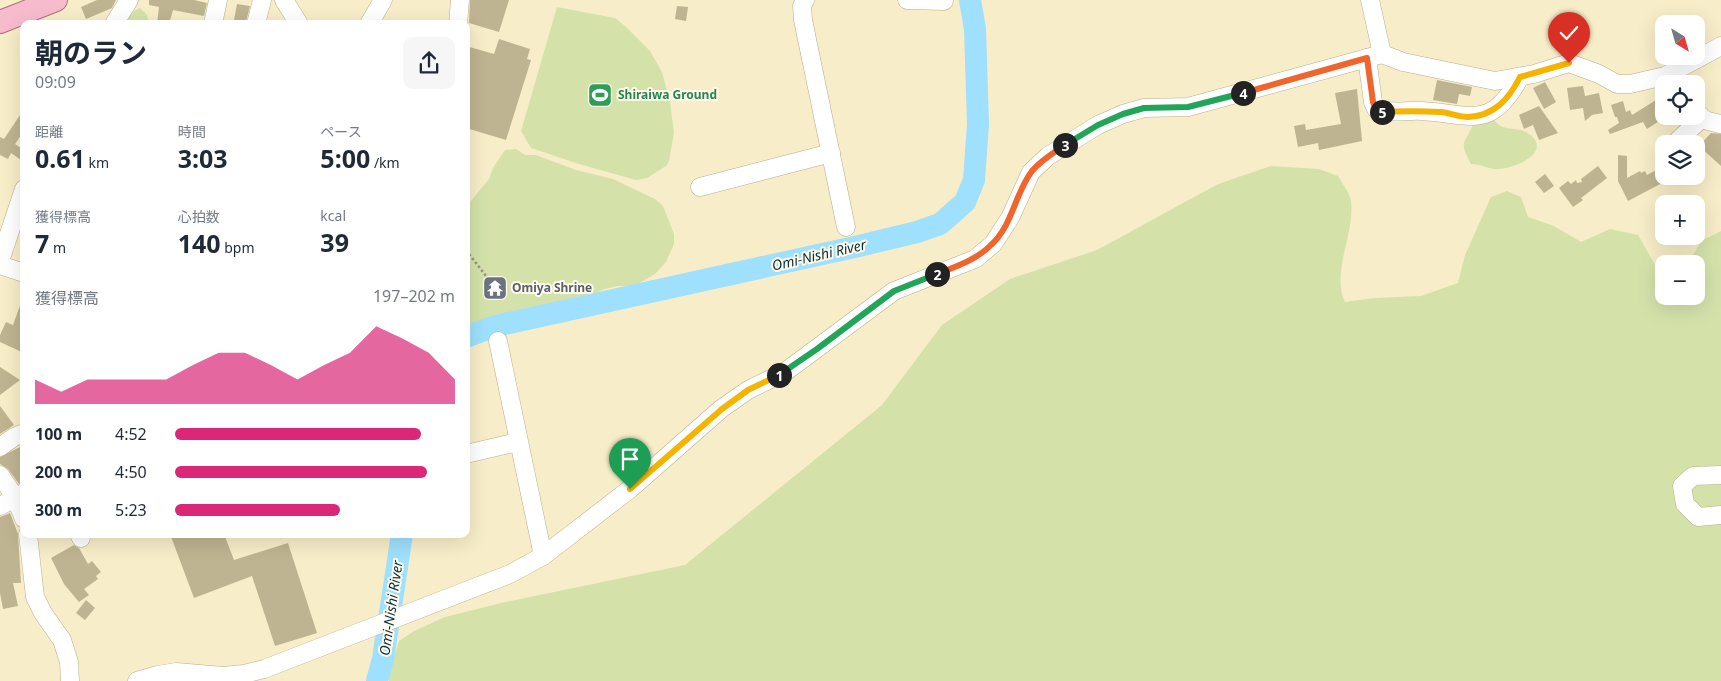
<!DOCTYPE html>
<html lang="ja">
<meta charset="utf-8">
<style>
body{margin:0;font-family:"Noto Sans","Noto Sans JP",sans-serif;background:#f6f6f7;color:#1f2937;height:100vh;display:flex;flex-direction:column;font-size:19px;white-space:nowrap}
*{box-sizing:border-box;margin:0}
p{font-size:16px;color:#747a83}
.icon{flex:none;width:28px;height:28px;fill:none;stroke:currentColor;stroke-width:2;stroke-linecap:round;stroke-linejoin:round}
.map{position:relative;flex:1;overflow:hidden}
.details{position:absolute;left:20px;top:20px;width:450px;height:518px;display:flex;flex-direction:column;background:#fff;border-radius:10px;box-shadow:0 5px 20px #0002}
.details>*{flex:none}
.needle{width:32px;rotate:143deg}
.buttons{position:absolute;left:1655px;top:15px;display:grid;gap:10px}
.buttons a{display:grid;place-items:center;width:50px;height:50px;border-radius:10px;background:#fff;box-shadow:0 5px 20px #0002;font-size:25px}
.pin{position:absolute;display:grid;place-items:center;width:42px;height:42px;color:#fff;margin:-51px -21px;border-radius:50% 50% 50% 0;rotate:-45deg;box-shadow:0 0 5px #0007}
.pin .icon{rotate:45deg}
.km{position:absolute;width:25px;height:25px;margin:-12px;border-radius:50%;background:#222;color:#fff;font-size:14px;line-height:25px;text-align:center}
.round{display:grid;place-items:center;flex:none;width:52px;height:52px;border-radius:10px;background:#f6f6f7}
.headline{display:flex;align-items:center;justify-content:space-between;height:85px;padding:0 15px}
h1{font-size:28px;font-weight:700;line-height:38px}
.figures{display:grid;grid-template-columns:repeat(3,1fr);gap:8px;height:85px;padding:5px 15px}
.figures div{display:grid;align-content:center}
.figures b{font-size:25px;font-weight:700}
.figures small{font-size:14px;font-weight:400}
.figures p{font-size:14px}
.chart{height:140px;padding:10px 15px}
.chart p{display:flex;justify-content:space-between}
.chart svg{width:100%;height:90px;margin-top:5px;fill:#db2777;opacity:.7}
ul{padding:0 15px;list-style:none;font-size:16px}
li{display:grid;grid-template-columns:80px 60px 1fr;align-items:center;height:38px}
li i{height:12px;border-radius:6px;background:#db2777}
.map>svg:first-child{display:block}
.green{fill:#d4e2aa}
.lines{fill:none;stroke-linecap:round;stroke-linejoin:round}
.river{stroke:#9ee0fd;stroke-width:22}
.building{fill:#beb491}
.minor-casing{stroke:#b9af8c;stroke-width:19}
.major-casing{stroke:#af6f7d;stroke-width:24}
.path{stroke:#9b947a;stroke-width:2.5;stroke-dasharray:2.5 2.5;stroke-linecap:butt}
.minor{stroke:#fff;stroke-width:18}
.major{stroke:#f6bcce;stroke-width:22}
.split-1-casing{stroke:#fff;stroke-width:10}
.split-2-casing{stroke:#fff;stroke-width:10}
.split-3-casing{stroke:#fff;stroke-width:10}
.split-4-casing{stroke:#fff;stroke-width:10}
.split-5-casing{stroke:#fff;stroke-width:10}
.split-6-casing{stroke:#fff;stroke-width:10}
.split-1{stroke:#f5b400;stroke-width:6}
.split-2{stroke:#22a559;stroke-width:6}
.split-3{stroke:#f0652b;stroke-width:6}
.split-4{stroke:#22a559;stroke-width:6}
.split-5{stroke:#f0652b;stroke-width:6}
.split-6{stroke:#f5b400;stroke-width:6}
.labels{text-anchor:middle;stroke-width:4;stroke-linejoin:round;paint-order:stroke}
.leisure-label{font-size:12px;font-weight:bold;fill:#27864d;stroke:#fefaec;text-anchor:start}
.worship-label{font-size:12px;font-weight:bold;fill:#5b616d;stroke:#fefaec;text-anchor:start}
.water-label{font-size:14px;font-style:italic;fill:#07303f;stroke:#fefaec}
</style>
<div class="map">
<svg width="1721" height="681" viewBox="0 0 1721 681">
<rect width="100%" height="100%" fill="#f7edc8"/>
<g class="green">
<polygon points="557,7 615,18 625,26 650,51 662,72 670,102 674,133 669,161 666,166 647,178 636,180 579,164 531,148 521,131"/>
<polygon points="140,8 147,15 149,24 123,24 134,11"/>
<path d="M1492,117C1503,135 1516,124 1529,134C1555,153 1510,171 1494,169C1486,168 1480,164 1471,164C1458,140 1465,145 1473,124Z"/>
<polygon points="516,149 525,155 536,155 576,170 613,179 655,199 663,206 674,234 674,244 666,262 655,274 634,286 617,286 605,289 580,299 566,299 539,311 522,311 494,315 466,327 466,207 489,179 493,168 505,150"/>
<path d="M1271,166L1319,169L1338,176C1342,183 1350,193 1351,201C1355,235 1331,271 1345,302L1374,298L1421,296L1458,283L1465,255L1491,197L1507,191L1521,197L1528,217L1554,226L1581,242L1610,229L1638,235L1658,270H1664V296H1696V264H1688L1701,241L1721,231V681H389L388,675L399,641L414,631L445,617L505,602L685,565L882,405L942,325L1010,279L1097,250L1218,184Z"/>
</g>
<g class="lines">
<g class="river">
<polyline points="466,337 495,326 859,246 917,232 940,224 965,202 974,180 978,124 975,29 970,0"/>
<polyline points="377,681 383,659 402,534"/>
</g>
</g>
<g class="building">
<polygon points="97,0 116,0 112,8 86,19 81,7"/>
<polygon points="149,0 194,0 207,3 204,16 173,10 169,24 157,24 159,7 149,5"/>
<polygon points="470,0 509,0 499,32 469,23"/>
<polygon points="237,4 250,6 246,22 234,20"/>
<polygon points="677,6 688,7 686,21 675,19"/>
<polygon points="499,39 530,49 527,59 531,60 506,140 466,128 466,46 494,54"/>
<polygon points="1437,80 1472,87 1470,96 1459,94 1457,104 1433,100"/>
<polygon points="1545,82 1556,102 1544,109 1533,88"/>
<polygon points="1583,86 1585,96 1599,93 1603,113 1592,115 1585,121 1583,108 1570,110 1567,88"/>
<polygon points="1357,89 1362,141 1319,150 1318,143 1298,147 1294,126 1305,124 1306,130 1341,124 1335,93"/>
<polygon points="1664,95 1664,118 1647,129 1643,122 1610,134 1608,130 1619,123 1617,117 1615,117 1611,105 1623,101 1626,112 1630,110 1632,115"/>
<polygon points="1539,106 1558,133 1539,140 1533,125 1524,129 1519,115"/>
<polygon points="24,109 24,131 15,144 24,150 24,162 11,153 8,159 0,155 0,137 4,139"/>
<polygon points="1711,133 1721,134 1721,166 1699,146"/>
<polygon points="1618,155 1627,156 1627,178 1640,171 1641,173 1645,171 1647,175 1664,166 1664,182 1628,201 1618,181"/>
<polygon points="1598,166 1607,178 1581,198 1583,200 1573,207 1559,188 1568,181 1571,184 1576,180 1577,183 1582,182 1581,179"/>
<polygon points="1545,174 1554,186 1544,193 1535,182"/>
<polygon points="494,276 504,290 494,297 484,283"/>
<polygon points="22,300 24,300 24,353 0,342 0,335 6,322 13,325"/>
<polygon points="0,367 20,380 0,395"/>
<polygon points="0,406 14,425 0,434"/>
<polygon points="24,445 24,482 19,484 8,469 0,464 0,457"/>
<polygon points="10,513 18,534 21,583 13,583 18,606 3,609 0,593 0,517"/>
<polygon points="170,534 224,534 234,560 288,543 317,633 275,646 252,576 194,598"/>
<polygon points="74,545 79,548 88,564 92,561 101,572 96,576 98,579 84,589 89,595 79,602 64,584 51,558"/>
<polygon points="86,600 95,608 85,620 76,613"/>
</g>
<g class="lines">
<defs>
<g id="minor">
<polyline points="284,0 299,24"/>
<polyline points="805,0 802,6 803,20 846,227"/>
<polyline points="907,0 944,1"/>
<polyline points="1370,0 1382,54"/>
<polyline points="114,24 129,0"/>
<polyline points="213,24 218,0"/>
<polyline points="256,24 262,0"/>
<polyline points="369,24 383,0"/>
<polyline points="458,24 460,0"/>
<path d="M1367,58L1373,102L1376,109C1390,114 1407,110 1422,111C1472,114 1491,131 1520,77"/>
<path d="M1696,111C1706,123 1706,120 1720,124"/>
<polyline points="1674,144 1702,118"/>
<polyline points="700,187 831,153"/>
<polyline points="0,261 24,189"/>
<polyline points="0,265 24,273"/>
<polyline points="498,341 543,556"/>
<polyline points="0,447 14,437 24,433"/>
<polyline points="466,454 518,442"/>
<polyline points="0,475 15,497 24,519"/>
<polyline points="1721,475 1693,476 1682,486 1685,504 1698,517 1721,515"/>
<polyline points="0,506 24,493"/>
<polyline points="28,534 35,597 43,613 62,640 69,662 70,681"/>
<polyline points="79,534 81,538"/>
<polyline points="137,681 158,675 176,672 223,676 244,674 264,669 510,574 543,556 630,489 721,409 748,390 785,372 894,291 975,259 993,244 1010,218 1031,172 1048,156 1098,125 1123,114 1144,108 1188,107 1382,54 1403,62 1495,81 1534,74 1569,63 1599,74 1617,84 1630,84 1665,76 1721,46"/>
</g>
<polyline id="major" points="0,22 56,0"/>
</defs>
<use href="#minor" class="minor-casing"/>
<use href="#major" class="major-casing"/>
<polyline class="path" points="466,250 486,276"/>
<use href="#minor" class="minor"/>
<use href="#major" class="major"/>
</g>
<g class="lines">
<defs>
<polyline id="split-1" points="630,489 722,409 748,390 779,375"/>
<polyline id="split-2" points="779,375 817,349 894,291 937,274"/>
<path id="split-3" d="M937,274C957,266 976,260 991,245C1013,225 1015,193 1032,171C1041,160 1053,153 1065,145"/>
<polyline id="split-4" points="1065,145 1098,125 1123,114 1144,108 1188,107 1243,93"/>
<polyline id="split-5" points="1243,93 1367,58 1373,102 1376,110 1382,112"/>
<path id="split-6" d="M1382,112C1402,111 1421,111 1441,112C1450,113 1459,117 1468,117C1494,116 1509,99 1520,77L1569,63"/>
</defs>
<use href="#split-1" class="split-1-casing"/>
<use href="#split-2" class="split-2-casing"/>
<use href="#split-3" class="split-3-casing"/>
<use href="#split-4" class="split-4-casing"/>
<use href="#split-5" class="split-5-casing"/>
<use href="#split-6" class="split-6-casing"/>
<use href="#split-1" class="split-1"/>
<use href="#split-2" class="split-2"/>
<use href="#split-3" class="split-3"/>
<use href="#split-4" class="split-4"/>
<use href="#split-5" class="split-5"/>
<use href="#split-6" class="split-6"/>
</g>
<defs>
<symbol id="stadium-square" viewBox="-11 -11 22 22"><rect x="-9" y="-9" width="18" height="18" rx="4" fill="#2e9e5b" stroke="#fefaec"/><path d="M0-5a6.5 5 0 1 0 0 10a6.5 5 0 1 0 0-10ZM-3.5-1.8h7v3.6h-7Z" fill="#fff"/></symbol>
<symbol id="temple-square" viewBox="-11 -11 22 22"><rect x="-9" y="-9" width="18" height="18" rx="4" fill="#6b7280" stroke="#fefaec"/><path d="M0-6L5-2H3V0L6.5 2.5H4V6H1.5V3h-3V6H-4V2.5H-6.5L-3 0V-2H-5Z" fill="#fff"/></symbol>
</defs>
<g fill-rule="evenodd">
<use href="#stadium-square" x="586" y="81" width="28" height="28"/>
<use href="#temple-square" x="481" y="274" width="28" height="28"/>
</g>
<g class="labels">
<g class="leisure-label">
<text x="618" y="99">Shiraiwa Ground</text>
</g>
<g class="worship-label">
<text x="512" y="292">Omiya Shrine</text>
</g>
<g class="water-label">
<text transform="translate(819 255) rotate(-13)" y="5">Omi-Nishi River</text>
<text transform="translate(391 608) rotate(-82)" y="5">Omi-Nishi River</text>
</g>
</g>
</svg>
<div class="buttons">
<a><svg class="needle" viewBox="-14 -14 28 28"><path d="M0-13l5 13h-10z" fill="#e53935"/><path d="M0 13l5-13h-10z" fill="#747a83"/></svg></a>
<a><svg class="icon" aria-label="locate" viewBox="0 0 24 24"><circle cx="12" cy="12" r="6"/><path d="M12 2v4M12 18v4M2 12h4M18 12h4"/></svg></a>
<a><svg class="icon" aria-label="layers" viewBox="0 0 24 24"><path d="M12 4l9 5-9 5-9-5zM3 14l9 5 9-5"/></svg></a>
<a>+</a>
<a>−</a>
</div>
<div class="pin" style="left:630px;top:489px;background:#1e9e55"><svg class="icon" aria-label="arrive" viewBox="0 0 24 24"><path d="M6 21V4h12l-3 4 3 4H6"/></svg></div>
<div class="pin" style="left:1569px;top:63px;background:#d93025"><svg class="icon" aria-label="check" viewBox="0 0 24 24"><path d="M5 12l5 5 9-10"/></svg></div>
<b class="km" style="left:779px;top:375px">1</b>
<b class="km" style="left:937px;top:274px">2</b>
<b class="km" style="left:1065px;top:145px">3</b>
<b class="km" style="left:1243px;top:93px">4</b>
<b class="km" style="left:1382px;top:112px">5</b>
<section class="details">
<div class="headline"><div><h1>朝のラン</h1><p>09:09</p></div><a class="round"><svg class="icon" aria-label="share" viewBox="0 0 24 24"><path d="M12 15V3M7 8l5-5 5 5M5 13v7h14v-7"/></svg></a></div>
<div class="figures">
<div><p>距離</p><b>0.61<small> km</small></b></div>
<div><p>時間</p><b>3:03</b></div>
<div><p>ペース</p><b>5:00<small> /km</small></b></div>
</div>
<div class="figures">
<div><p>獲得標高</p><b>7<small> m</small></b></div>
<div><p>心拍数</p><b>140<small> bpm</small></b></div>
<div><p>kcal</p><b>39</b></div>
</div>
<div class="chart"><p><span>獲得標高</span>197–202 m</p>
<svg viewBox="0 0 160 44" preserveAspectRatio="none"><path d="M0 44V32L10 38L20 32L30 32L40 32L50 32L60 25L70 19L80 19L90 25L100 32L110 25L120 19L130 6L140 12L150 19L160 32V44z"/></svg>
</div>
<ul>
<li><b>100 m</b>4:52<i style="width:88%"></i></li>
<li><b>200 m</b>4:50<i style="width:90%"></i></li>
<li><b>300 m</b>5:23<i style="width:59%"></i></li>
</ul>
</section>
</div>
